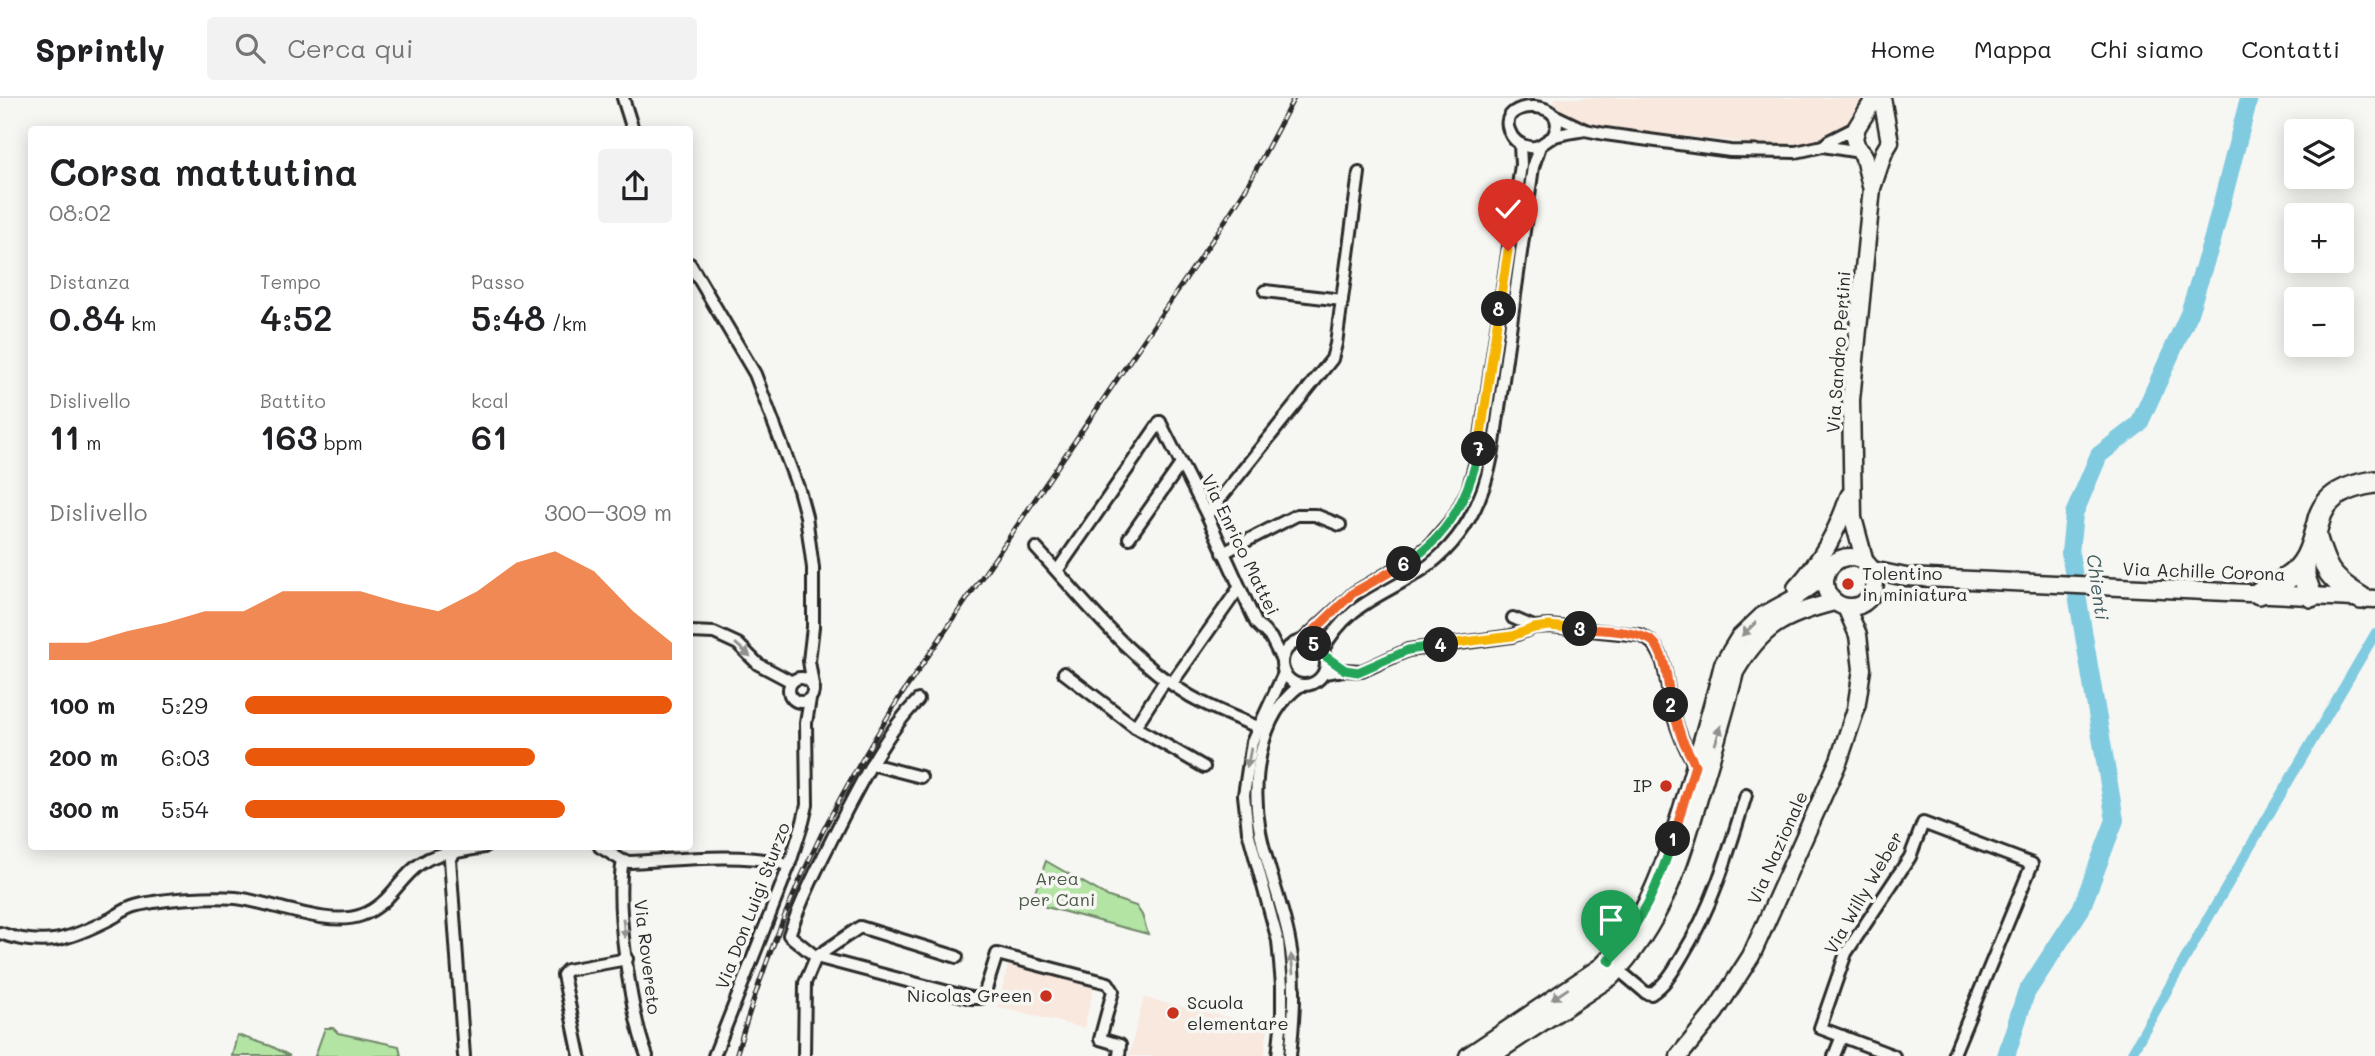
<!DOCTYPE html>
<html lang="it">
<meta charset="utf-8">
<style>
body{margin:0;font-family:Mali,sans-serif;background:#f2f2f2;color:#202124;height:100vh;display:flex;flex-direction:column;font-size:26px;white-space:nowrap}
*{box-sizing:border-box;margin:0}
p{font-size:23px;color:#757577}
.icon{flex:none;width:38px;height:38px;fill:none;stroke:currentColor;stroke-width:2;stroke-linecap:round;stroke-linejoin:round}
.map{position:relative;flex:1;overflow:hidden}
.drawer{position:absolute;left:28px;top:28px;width:665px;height:724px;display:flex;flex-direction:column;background:#fff;border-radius:7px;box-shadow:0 4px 18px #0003}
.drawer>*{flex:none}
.controls{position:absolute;left:2284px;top:21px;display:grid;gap:14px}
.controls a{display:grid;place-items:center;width:70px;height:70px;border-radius:7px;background:#fff;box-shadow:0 4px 18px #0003;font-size:35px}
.pin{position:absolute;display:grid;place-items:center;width:60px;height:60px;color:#fff;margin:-72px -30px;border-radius:50% 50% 50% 0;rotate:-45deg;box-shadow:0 0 7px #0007}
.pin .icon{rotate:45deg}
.km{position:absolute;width:35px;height:35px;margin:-18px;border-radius:50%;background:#222;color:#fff;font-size:19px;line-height:35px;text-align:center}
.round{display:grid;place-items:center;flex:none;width:74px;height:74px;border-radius:7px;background:#f2f2f2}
.overview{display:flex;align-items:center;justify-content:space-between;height:119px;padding:0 21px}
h1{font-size:38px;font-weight:600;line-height:52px}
.figures{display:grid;grid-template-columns:repeat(3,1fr);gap:10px;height:119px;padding:7px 21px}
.figures div{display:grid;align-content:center}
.figures b{font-size:35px;font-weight:600}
.figures small{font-size:19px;font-weight:400}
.figures p{font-size:19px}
.chart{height:196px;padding:14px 21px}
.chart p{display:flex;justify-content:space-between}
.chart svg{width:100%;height:126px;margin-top:7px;fill:#ea580c;opacity:.7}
ul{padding:0 21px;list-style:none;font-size:23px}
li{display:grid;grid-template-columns:112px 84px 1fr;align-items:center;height:52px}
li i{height:18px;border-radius:9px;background:#ea580c}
header{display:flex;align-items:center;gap:42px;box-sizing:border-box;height:98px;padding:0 35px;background:#fff;border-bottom:2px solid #e0e0e0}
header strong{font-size:33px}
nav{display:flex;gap:38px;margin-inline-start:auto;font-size:24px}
.search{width:490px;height:63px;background:#f2f2f2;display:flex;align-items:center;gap:18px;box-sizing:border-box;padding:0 24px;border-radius:7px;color:#757577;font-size:26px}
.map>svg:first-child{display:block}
.built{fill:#f8e8de}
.green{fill:#b3e4a4;stroke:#6f8868;stroke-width:2}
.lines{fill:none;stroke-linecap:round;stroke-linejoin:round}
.canal{stroke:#80cbe0;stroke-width:10}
.river{stroke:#80cbe0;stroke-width:18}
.street-casing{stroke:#2b2b2b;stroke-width:16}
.secondary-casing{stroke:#2b2b2b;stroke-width:21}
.highway-casing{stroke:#2b2b2b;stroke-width:26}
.street{stroke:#f6f6f2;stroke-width:10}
.secondary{stroke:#f6f6f2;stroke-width:16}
.highway{stroke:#f6f6f2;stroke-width:21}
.rail-casing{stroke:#2b2b2b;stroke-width:5}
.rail{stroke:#f6f6f2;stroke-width:2.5;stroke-dasharray:8;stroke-linecap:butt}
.oneway{fill:#90908e}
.split-1-casing{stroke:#fff;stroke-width:14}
.split-2-casing{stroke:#fff;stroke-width:14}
.split-3-casing{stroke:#fff;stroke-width:14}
.split-4-casing{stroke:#fff;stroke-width:14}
.split-5-casing{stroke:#fff;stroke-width:14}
.split-6-casing{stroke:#fff;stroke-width:14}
.split-7-casing{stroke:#fff;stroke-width:14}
.split-8-casing{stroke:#fff;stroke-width:14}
.split-9-casing{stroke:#fff;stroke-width:14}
.split-1{stroke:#22a559;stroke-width:9}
.split-2{stroke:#f0652b;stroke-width:9}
.split-3{stroke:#f0652b;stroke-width:9}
.split-4{stroke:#f5b400;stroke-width:9}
.split-5{stroke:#22a559;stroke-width:9}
.split-6{stroke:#f0652b;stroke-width:9}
.split-7{stroke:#22a559;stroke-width:9}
.split-8{stroke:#f5b400;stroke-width:9}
.split-9{stroke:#f5b400;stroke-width:9}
.poi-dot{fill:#c8321e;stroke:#f6f6f2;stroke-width:2.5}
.labels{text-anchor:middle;stroke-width:7;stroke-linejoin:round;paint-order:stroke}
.street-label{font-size:18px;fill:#2b2b2b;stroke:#f6f6f2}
.poi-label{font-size:18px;fill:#2b2b2b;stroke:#f6f6f2;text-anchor:start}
.park-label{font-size:18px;fill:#4d5949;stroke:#f6f6f2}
.water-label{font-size:19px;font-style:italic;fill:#445b61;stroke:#f6f6f2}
</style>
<header>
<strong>Sprintly</strong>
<div class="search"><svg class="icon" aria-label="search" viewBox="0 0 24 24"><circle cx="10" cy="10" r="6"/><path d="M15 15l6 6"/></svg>Cerca qui</div>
<nav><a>Home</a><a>Mappa</a><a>Chi siamo</a><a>Contatti</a></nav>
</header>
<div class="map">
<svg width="2375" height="958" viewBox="0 0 2375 958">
<rect width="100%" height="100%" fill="#f6f6f2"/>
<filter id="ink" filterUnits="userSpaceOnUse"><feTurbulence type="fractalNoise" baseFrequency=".0143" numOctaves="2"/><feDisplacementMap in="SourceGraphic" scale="14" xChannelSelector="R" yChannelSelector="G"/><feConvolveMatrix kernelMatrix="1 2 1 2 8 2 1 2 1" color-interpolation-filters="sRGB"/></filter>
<g filter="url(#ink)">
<g class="built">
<polygon points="1554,0 1865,0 1851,32 1827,41 1784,49 1601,29 1579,24 1563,15 1555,6"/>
<polygon points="1008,867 1094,888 1084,930 998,909"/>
<polygon points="1144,900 1268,929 1264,958 1129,958"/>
</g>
<g class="green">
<polygon points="1046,763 1109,799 1136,808 1142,817 1148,836 1031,805"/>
<polygon points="325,930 333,930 338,935 399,948 401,958 315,958"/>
<polygon points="237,937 271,948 290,958 232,958"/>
</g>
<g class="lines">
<polyline class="canal" points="2130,958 2210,817 2375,536"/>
<polyline class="river" points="2006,958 2026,895 2081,811 2115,722 2070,455 2074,416 2099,357 2139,326 2188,218 2212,143 2249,0"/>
<defs>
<g id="street">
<polyline points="623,0 633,32"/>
<polyline points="1556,18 1585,32 1605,36 1730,53 1796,54 1823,48 1860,54"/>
<path d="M1552,40C1577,0 1496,0 1509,32C1512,41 1519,47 1529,49C1540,51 1544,43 1553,39C1562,35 1575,34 1585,32"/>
<polyline points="1823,48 1829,43 1857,29"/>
<polyline points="690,166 755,276 799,392 806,418 813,470 813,529 809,563 813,587"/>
<polyline points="1265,193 1342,202"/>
<polyline points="1160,324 1207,417 1256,525 1271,540 1282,562"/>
<polyline points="1207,417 1332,261 1336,246 1359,75"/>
<polyline points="1129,440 1181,366"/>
<path d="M1036,450C1083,501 1129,562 1190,598C1213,611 1238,621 1263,631"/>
<polyline points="1223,455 1297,417 1315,417 1340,427"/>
<polyline points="1057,473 1160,324"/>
<polyline points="1513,520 1534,529"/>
<polyline points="690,534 714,535 738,546 758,566 792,584"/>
<circle cx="1304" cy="565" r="22"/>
<polyline points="1302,543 1354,495 1409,463 1430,447 1454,419 1468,392 1479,352 1521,67 1520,46"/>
<path d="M1322,553C1350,501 1387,498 1429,467C1466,439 1485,397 1493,353L1533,69L1540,48"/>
<polyline points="1064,575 1135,629 1204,669"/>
<path d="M1324,575L1345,572L1362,573L1408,552L1512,538L1534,529L1550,528L1639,537C1670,548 1664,586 1672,612C1677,632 1685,650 1695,667"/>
<circle cx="801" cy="592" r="12"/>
<polyline points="1172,585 1239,490"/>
<path d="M918,602C886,635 866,675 845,715C825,755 804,794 789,837L816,859L971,900H981L985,894L997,856L1108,885L1113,893L1100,941L1120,947L1119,958"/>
<polyline points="1135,629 1166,581"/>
<polyline points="871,666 921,679"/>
<path d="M600,749L623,763L630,764C673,762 750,753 789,768"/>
<path d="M623,763C614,805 631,917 647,958"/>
<path d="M0,835C45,851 71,841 112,820C119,816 127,810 135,808C153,803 175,801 193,800C207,799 222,799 236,800C273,804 327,830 362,817C401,803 402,757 456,754"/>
<polyline points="816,859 860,829 957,859"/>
<path d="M1615,869L1646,895L1651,896C1665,887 1674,872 1682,858C1713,808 1729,753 1746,697"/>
<polyline points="464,958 450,761 456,754 484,749"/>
<polyline points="580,958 563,877 567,872 627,861"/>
<polyline points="714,958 789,768 803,724 807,707 806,625 810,601"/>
<polyline points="804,958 805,885 816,859"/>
<polyline points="1278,958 1282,920 1282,887 1278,843 1248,733 1244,697 1252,644 1284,575"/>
<path d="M1290,958C1294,919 1297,880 1289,841C1282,805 1267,770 1260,734C1251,686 1258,617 1301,587"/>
<polyline points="1834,958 1842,938"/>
<polyline points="1894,958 1820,930 1846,855 1910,759 1923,725 2032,766 1953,958"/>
</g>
<g id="secondary">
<polyline points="1871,88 1863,56 1857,50 1854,40 1857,29 1875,0"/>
<circle cx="1850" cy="484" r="25"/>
<polyline points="1865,464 1853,420 1851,302 1872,90 1884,54 1890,44 1882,0"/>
<polyline points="1872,472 1906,479 2375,501"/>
<path d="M1796,490C1822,462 1837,434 1849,398"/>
<path d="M1468,958L1602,868C1651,819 1668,755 1688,691C1700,649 1713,608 1723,566L1739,540L1762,518L1793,501L1825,478"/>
<path d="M1491,958L1611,879C1664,824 1680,764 1701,693C1713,654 1725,614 1735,574C1762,528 1783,517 1834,504"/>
<polyline points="1679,958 1715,914 1751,858 1839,662 1856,611 1862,571 1858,537 1846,509"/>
</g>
<g id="highway">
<path d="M2315,437C2325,472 2329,480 2361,500"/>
<polyline points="2304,465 2304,479 2311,498"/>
<path d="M2259,495C2275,487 2293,480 2303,465C2312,453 2314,438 2318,425C2324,396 2349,388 2375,384"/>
</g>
</defs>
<use href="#street" class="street-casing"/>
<use href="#secondary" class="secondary-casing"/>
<use href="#highway" class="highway-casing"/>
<use href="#street" class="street"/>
<use href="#secondary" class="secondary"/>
<use href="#highway" class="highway"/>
<defs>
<path id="rail" d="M736,958C758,882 786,808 821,737C844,691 871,646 898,602L1219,132L1245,92L1294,0"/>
</defs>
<use href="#rail" class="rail-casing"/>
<use href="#rail" class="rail"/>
</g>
<defs><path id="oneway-solid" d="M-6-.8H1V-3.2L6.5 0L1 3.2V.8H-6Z" transform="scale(1.75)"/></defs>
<g class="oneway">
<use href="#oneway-solid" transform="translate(1749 531) rotate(137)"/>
<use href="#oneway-solid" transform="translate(743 552) rotate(41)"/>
<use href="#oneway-solid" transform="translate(1718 637) rotate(-73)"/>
<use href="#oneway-solid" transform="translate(1249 660) rotate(101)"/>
<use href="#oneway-solid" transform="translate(624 830) rotate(84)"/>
<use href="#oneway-solid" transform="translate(1292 866) rotate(-96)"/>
<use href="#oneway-solid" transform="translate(1560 896) rotate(146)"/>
</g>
</g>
<g class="lines" filter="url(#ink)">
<defs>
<path id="split-1" d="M1611,864L1608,862C1641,828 1659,785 1673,741"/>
<polyline id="split-2" points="1671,607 1682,641 1695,667 1673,741"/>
<path id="split-3" d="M1580,531C1598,532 1645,532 1656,547C1667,564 1668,588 1671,607"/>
<polyline id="split-4" points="1441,547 1512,538 1534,530 1549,528 1580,531"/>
<polyline id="split-5" points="1314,546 1325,558 1345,572 1358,574 1408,552 1441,547"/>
<polyline id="split-6" points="1314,546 1302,544 1353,495 1404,466"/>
<path id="split-7" d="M1404,466C1448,441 1469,398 1479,351"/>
<polyline id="split-8" points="1479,351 1499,211"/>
<polyline id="split-9" points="1499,211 1508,153"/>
</defs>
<use href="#split-1" class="split-1-casing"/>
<use href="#split-2" class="split-2-casing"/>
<use href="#split-3" class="split-3-casing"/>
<use href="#split-4" class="split-4-casing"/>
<use href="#split-5" class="split-5-casing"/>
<use href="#split-6" class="split-6-casing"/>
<use href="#split-7" class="split-7-casing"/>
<use href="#split-8" class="split-8-casing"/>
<use href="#split-9" class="split-9-casing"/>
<use href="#split-1" class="split-1"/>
<use href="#split-2" class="split-2"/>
<use href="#split-3" class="split-3"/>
<use href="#split-4" class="split-4"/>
<use href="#split-5" class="split-5"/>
<use href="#split-6" class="split-6"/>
<use href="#split-7" class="split-7"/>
<use href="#split-8" class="split-8"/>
<use href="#split-9" class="split-9"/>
</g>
<g class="poi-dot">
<circle cx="1848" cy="486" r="7"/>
<circle cx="1666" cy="688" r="7"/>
<circle cx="1046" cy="898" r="7"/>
<circle cx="1173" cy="915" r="7"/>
</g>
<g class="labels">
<g class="street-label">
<text transform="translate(1839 254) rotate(-86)" y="6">Via Sandro Pertini</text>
<text transform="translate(1240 447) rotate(64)" y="6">Via Enrico Mattei</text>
<text transform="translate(2204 474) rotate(2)" y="6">Via Achille Corona</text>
<text transform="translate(1778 750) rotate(-66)" y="6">Via Nazionale</text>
<text transform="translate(1864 795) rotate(-60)" y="6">Via Willy Weber</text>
<text transform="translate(753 808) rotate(-69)" y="6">Via Don Luigi Sturzo</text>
<text transform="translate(647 859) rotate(83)" y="6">Via Rovereto</text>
</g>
<g class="poi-label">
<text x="1862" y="482">Tolentino<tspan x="1862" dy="21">in miniatura</tspan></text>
<text x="1652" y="694" text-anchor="end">IP</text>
<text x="1032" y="904" text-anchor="end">Nicolas Green</text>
<text x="1187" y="911">Scuola<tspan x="1187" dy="21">elementare</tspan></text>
</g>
<g class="park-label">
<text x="1057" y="787">Area<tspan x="1057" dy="21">per Cani</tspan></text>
</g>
<g class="water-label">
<text transform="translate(2098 489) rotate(82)" y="7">Chienti</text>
</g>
</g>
</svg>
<div class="controls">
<a><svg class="icon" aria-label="layers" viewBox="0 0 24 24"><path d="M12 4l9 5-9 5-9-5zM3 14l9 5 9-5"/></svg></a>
<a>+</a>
<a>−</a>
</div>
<div class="pin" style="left:1611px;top:864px;background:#1e9e55"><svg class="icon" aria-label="arrive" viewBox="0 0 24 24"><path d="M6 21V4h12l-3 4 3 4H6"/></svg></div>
<div class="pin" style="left:1508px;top:153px;background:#d93025"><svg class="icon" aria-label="check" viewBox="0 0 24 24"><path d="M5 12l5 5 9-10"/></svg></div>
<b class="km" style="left:1673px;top:741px">1</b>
<b class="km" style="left:1671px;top:607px">2</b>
<b class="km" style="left:1580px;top:531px">3</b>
<b class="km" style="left:1441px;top:547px">4</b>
<b class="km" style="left:1314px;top:546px">5</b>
<b class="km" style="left:1404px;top:466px">6</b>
<b class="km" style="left:1479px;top:351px">7</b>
<b class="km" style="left:1499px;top:211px">8</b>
<section class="drawer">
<div class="overview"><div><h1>Corsa mattutina</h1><p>08:02</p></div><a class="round"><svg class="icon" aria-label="share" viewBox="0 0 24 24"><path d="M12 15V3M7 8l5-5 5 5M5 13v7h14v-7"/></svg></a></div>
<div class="figures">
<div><p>Distanza</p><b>0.84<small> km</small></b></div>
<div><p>Tempo</p><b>4:52</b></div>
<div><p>Passo</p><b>5:48<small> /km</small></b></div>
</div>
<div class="figures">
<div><p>Dislivello</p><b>11<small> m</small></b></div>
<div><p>Battito</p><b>163<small> bpm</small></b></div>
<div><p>kcal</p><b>61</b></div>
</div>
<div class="chart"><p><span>Dislivello</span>300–309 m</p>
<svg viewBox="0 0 160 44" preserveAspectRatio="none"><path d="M0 44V38L10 38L20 34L30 31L40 27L50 27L60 20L70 20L80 20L90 24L100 27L110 20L120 10L130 6L140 13L150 27L160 38V44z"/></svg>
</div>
<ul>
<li><b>100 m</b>5:29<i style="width:100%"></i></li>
<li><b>200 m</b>6:03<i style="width:68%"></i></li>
<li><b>300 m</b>5:54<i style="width:75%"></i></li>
</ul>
</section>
</div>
